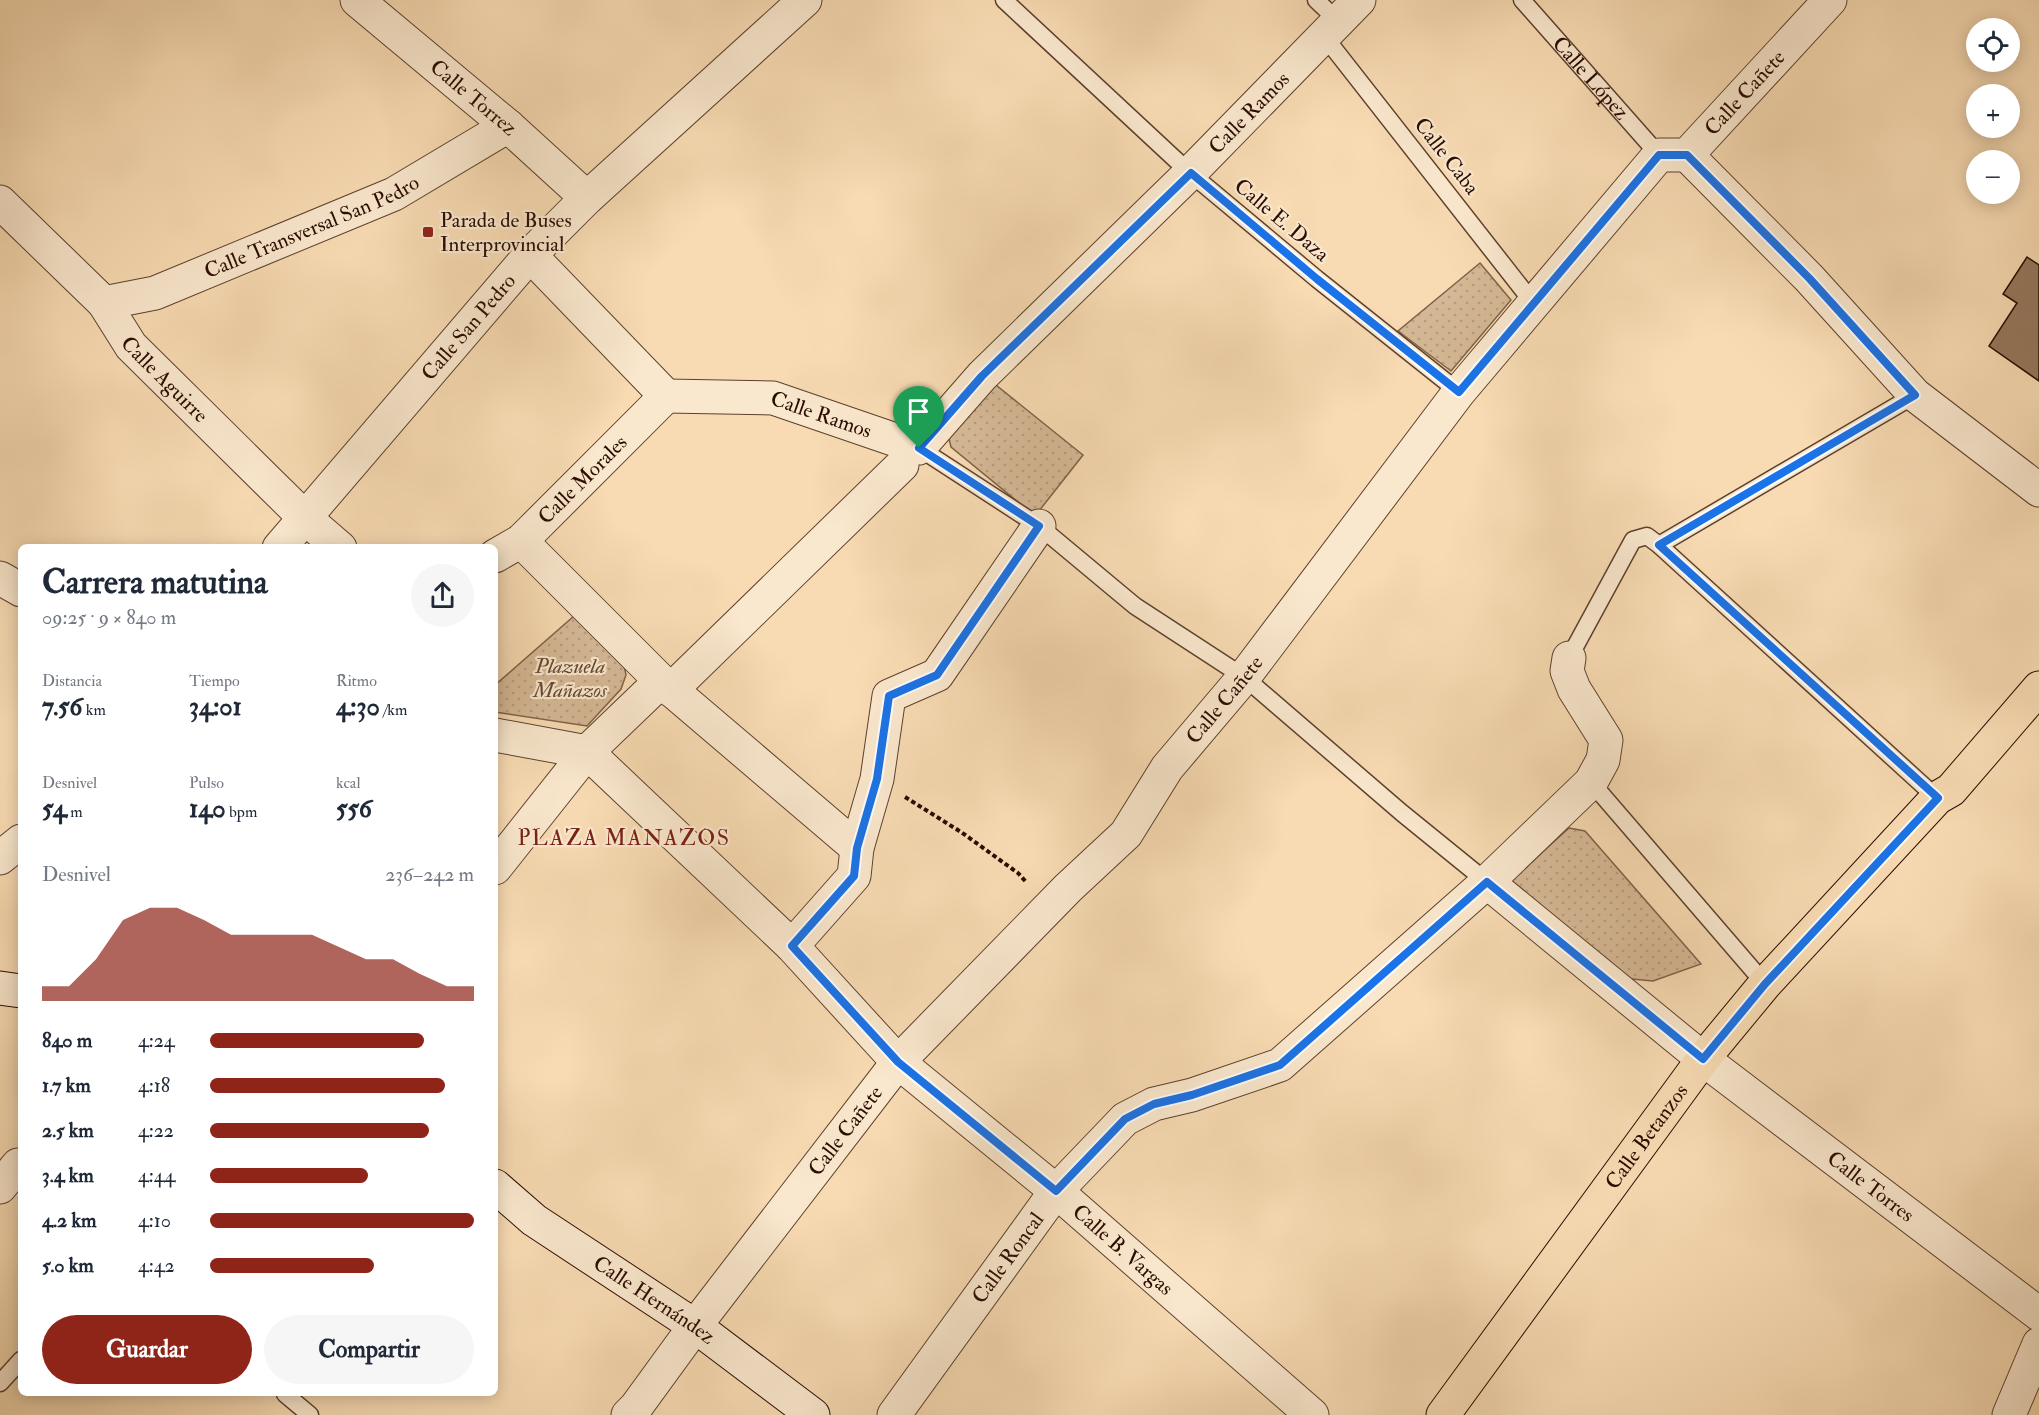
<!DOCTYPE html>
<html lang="es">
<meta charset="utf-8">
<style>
body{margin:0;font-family:"IM FELL Double Pica",serif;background:#f6f6f7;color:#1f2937;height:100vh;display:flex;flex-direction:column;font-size:22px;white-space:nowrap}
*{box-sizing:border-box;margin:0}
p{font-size:20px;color:#747a83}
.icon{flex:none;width:33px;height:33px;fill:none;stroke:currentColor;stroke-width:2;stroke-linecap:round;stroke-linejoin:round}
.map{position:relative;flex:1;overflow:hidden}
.sheet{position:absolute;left:18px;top:544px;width:480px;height:852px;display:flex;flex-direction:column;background:#fff;border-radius:9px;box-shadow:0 3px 15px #0003}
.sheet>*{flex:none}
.controls{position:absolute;left:1966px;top:18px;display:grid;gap:12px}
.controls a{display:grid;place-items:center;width:54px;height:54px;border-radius:50%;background:#fff;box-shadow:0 3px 15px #0003;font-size:30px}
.pin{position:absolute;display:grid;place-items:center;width:51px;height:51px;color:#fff;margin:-62px -26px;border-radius:50% 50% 50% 0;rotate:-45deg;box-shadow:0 0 6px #0007}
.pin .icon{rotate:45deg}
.round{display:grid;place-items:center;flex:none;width:63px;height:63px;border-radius:32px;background:#f6f6f7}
.overview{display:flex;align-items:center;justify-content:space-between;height:102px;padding:0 24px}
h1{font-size:33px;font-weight:800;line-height:45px}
.figures{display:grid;grid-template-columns:repeat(3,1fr);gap:9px;height:102px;padding:6px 24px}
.figures div{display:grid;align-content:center}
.figures b{font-size:26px;font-weight:800}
.figures small{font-size:16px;font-weight:400}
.figures p{font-size:16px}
.chart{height:168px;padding:12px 24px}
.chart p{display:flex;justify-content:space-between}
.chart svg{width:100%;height:108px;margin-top:6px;fill:#8f2418;opacity:.7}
.primary-button{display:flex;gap:12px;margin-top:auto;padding:12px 24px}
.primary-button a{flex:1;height:69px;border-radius:36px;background:#8f2418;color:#fff;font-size:24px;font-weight:800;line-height:69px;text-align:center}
.primary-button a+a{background:#f6f6f7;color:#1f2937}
ul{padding:0 24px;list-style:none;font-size:20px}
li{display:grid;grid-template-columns:96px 72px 1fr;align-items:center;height:45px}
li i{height:15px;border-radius:8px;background:#8f2418}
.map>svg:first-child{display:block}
.park{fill:url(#park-dots);stroke:#7f624a;stroke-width:1.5}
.building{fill:#95785d;stroke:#290c00;stroke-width:1.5}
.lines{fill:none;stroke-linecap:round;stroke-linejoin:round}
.service-casing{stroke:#5d402d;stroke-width:19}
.minor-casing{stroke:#5d402d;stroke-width:35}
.secondary-casing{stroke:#290c00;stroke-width:35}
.primary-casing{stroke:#290c00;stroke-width:35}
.path{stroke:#290c00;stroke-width:4;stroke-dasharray:4.5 3;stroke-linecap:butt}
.service{stroke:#fae8ce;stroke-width:16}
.minor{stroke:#fae8ce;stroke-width:33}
.secondary{stroke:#fae8ce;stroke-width:33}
.primary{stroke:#f8dbb3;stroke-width:33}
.route-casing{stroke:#fff;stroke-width:12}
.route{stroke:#1a73e8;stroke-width:8}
.poi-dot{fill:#8f2418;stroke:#fae8ce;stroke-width:2}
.labels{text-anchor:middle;stroke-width:4.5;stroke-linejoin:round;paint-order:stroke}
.street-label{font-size:21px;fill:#290c00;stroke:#fae8ce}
.poi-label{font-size:21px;fill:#290c00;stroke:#fae8ce;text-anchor:start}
.park-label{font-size:21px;font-style:italic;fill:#654834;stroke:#fae8ce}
.neighbourhood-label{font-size:22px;letter-spacing:1.5px;fill:#7a1f14;stroke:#fae8ce}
</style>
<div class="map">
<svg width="2039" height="1415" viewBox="0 0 2039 1415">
<defs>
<pattern id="park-dots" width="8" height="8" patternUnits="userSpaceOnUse" patternTransform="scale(1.5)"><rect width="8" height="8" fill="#d5b895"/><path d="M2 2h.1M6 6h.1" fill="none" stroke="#b79d7f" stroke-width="1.8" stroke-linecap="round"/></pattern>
</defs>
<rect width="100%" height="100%" fill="#f8dbb3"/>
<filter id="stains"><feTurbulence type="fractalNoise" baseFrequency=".00333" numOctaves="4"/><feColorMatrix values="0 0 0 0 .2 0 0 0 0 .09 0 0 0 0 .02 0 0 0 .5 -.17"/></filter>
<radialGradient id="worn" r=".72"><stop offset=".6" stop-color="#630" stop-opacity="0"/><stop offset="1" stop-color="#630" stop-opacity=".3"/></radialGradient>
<g class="park">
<polygon points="1480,263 1511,300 1451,371 1398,331"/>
<polygon points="991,381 1083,455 1035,516 951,447 948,435"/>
<polygon points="574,616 623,660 626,675 621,689 587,726 495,712 495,685"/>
<polygon points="1569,828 1585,831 1701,964 1653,981 1600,976 1506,885"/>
</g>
<polygon class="building" points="2027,257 2039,265 2039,381 1989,346 2017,303 2003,294"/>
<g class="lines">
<defs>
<g id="service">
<polyline points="1004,0 1190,173 1317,279 1459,392"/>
<polyline points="1316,0 1338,21"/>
<path id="s1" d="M1522,0L1659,155"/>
<polyline points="1324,36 1534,304"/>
<polyline points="919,448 1039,526 1135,606 1244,677 1402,813 1487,882"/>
<polyline points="1659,545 1915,395"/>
<polyline points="1569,658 1633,540 1647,536 1659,545 1937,798"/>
<polyline points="1591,782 1765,984"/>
<polyline points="0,1383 21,1360"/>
<polyline points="285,1394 310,1415"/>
</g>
<g id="minor">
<path id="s2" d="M357,0L508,126L587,198"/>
<polyline points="1687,155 1809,278 1915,395 2039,490"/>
<path id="s3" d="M0,202L104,303L131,346L304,517L340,548"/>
<polyline points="530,255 666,396"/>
<path id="s4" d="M104,303L155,293L394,194L508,126"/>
<path id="s5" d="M666,396L773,398L919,448L982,376L1190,173L1359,0"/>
<polyline points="521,541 661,681 857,848"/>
<path id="s6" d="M279,548L530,255L587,198L805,0"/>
<path id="s7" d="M495,556L521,541L666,396"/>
<polyline points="0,578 21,590"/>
<polyline points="671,690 902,465"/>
<path id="s8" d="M495,735L587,752L792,946L898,1062L1056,1191L1312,1415"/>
<polyline points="0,858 21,841"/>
<polyline points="495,868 587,752 661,681"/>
<path id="s9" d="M1487,882L1703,1059L2039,1314"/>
<polyline points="792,946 854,876 857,848 877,779 889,696 937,675 1039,526"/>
<polyline points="0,1187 18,1165"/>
<path id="s10" d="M628,1415L636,1407L695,1326L898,1062L1068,888L1126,834L1167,768L1244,677L1459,392L1659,155H1687L1830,0"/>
<path id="s11" d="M894,1415L1056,1191L1125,1119L1154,1104L1192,1095L1280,1065L1487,882L1591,782L1603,760L1606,740L1574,689L1567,671L1569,658"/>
<polyline points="2009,1415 2039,1344"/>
</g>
<g id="secondary">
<polyline points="0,988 21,991"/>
<path id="s12" d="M495,1186L534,1220L695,1326L813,1415"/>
</g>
<g id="primary">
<path id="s13" d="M1443,1415L1703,1059L1765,984L1937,798L1951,790L2039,688"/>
</g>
</defs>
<use href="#service" class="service-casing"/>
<use href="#minor" class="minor-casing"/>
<use href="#secondary" class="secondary-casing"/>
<use href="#primary" class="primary-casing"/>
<polyline class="path" points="905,797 961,832 1018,873 1026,882"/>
<use href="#service" class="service"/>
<use href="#minor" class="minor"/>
<use href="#secondary" class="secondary"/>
<use href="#primary" class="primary"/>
</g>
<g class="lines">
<defs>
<polygon id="route" points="1659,155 1687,155 1809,278 1915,395 1659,545 1938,798 1765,984 1703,1059 1487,882 1280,1065 1192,1095 1154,1104 1125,1119 1056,1191 898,1062 792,946 854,876 857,848 877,779 889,696 937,675 1039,526 919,448 982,376 1191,173 1317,279 1459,392"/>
</defs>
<use href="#route" class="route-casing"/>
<use href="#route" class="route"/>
</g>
<rect class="poi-dot" x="422" y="226" width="12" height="12" rx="3"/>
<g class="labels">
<g class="street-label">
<text dy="7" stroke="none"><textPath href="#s1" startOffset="104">Calle López</textPath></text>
<text dy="7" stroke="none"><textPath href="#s10" startOffset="1744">Calle Cañete</textPath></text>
<text dy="7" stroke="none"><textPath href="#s2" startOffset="152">Calle Torrez</textPath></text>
<text dy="7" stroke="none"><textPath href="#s5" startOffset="732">Calle Ramos</textPath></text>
<text transform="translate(1447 156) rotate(52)" y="7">Calle Caba</text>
<text transform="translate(1282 220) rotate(40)" y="7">Calle E. Daza</text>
<text dy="7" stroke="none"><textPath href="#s4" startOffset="222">Calle Transversal San Pedro</textPath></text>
<text dy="7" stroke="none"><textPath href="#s6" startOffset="291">Calle San Pedro</textPath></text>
<text dy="7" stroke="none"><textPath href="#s3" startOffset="243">Calle Aguirre</textPath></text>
<text dy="7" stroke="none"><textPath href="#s5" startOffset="158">Calle Ramos</textPath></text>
<text dy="7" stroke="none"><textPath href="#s7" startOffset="117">Calle Morales</textPath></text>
<text dy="7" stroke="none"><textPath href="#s10" startOffset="934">Calle Cañete</textPath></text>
<text dy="7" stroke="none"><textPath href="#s10" startOffset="358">Calle Cañete</textPath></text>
<text dy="7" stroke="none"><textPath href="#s13" startOffset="345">Calle Betanzos</textPath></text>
<text dy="7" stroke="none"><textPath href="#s9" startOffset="490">Calle Torres</textPath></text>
<text dy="7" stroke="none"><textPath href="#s8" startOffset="826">Calle B. Vargas</textPath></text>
<text dy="7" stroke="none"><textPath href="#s11" startOffset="194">Calle Roncal</textPath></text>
<text dy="7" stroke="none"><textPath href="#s12" startOffset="196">Calle Hernández</textPath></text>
</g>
<g class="poi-label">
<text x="440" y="227">Parada de Buses<tspan x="440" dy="24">Interprovincial</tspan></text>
</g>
<g class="park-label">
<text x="570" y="673">Plazuela<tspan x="570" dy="24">Mañazos</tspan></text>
</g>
<g class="neighbourhood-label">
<text x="624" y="845">PLAZA MANAZOS</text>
</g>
</g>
<rect width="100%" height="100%" filter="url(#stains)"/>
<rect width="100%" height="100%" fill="url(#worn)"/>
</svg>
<div class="controls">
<a><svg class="icon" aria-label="locate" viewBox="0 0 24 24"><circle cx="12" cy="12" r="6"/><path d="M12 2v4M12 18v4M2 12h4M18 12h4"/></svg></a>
<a>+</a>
<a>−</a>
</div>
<div class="pin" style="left:919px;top:448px;background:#1e9e55"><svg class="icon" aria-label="arrive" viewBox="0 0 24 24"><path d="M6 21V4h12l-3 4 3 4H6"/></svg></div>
<section class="sheet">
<div class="overview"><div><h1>Carrera matutina</h1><p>09:25 · 9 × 840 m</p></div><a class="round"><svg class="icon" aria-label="share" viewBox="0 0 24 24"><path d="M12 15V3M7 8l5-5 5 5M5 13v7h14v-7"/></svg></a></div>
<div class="figures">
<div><p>Distancia</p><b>7.56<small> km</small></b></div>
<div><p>Tiempo</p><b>34:01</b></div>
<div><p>Ritmo</p><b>4:30<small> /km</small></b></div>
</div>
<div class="figures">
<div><p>Desnivel</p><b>54<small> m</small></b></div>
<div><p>Pulso</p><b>140<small> bpm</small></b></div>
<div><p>kcal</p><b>556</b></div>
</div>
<div class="chart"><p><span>Desnivel</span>236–242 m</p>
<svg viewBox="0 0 160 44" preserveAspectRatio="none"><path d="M0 44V38L10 38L20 27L30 11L40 6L50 6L60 11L70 17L80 17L90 17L100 17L110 22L120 27L130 27L140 33L150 38L160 38V44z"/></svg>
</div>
<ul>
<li><b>840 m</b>4:24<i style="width:81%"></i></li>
<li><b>1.7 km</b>4:18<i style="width:89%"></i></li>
<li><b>2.5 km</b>4:22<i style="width:83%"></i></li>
<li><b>3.4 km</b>4:44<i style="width:60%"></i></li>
<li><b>4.2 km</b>4:10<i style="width:100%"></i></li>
<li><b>5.0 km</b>4:42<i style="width:62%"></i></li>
</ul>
<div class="primary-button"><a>Guardar</a><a>Compartir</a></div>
</section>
</div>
